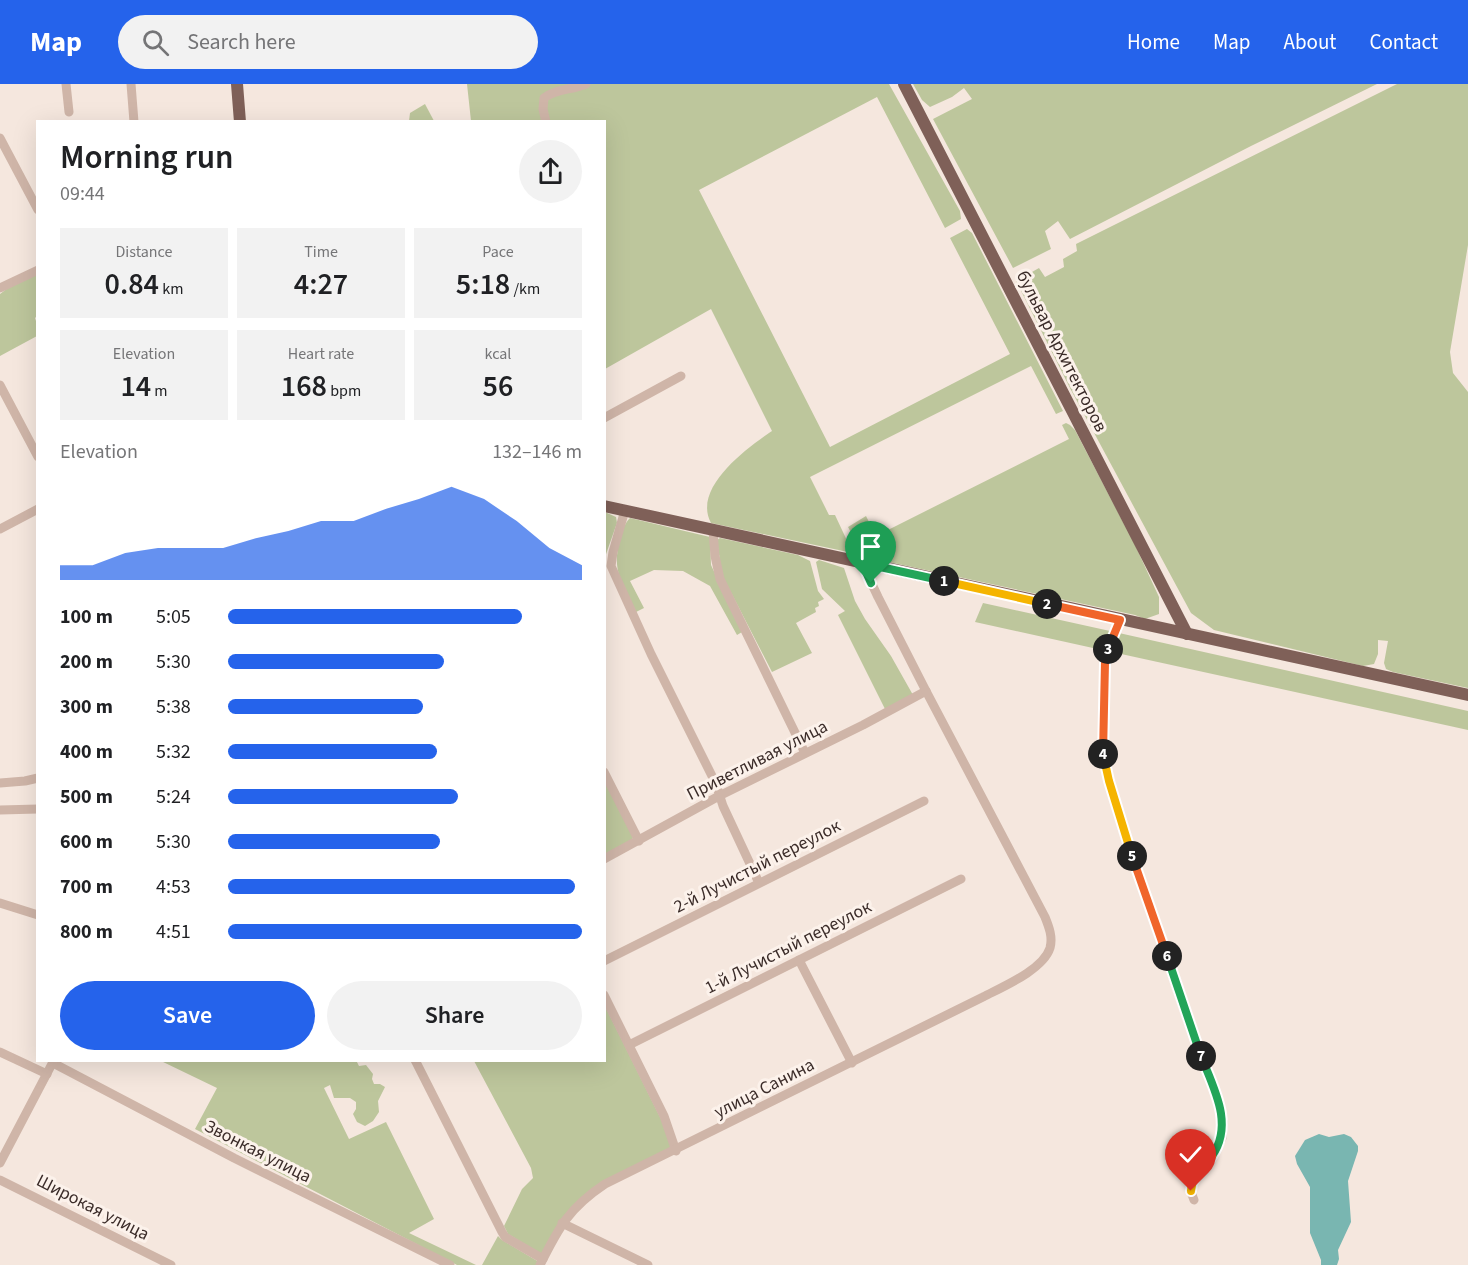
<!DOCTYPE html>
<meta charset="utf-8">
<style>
body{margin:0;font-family:"Source Sans 3",sans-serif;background:#f2f2f2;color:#202124;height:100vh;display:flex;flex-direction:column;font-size:22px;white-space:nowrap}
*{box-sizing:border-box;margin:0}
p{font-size:20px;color:#757577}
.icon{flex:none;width:33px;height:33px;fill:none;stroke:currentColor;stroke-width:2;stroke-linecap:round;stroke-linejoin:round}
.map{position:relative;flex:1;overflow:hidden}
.sheet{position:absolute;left:36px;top:36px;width:570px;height:942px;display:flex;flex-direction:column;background:#fff;border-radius:0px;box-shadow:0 6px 24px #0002}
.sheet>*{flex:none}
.pin{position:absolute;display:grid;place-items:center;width:51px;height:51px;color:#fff;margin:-62px -26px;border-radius:50% 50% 50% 0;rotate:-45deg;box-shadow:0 0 6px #0007}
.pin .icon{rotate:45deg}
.km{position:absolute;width:30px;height:30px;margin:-15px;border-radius:50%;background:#222;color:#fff;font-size:16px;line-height:30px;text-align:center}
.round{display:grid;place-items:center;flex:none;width:63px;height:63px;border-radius:32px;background:#f2f2f2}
.head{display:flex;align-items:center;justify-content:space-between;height:102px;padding:0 24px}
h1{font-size:33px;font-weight:600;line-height:45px}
.figures{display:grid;grid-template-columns:repeat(3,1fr);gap:9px;height:102px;padding:6px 24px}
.figures div{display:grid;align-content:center;border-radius:0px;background:#f2f2f2;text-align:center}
.figures b{font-size:30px;font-weight:600}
.figures small{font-size:16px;font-weight:400}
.figures p{font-size:16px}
.chart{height:168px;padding:12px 24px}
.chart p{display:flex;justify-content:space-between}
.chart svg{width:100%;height:108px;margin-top:6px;fill:#2563eb;opacity:.7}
.action{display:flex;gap:12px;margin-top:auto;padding:12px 24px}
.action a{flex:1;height:69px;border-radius:36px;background:#2563eb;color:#fff;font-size:24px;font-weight:600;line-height:69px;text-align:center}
.action a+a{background:#f2f2f2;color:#202124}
ul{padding:0 24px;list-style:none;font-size:20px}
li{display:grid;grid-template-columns:96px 72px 1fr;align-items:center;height:45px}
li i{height:15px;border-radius:8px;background:#2563eb}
header{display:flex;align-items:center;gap:36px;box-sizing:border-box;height:84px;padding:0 30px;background:#2563eb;color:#fff}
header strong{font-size:28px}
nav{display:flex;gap:33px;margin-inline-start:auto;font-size:21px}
.search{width:420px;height:54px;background:#f2f2f2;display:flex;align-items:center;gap:15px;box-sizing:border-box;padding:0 21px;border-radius:33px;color:#757577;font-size:22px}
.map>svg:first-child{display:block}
.green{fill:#bdc69c}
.water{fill:#79b6b1}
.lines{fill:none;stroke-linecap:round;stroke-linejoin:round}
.minor{stroke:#cfb5a8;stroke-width:9}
.major{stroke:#7f6058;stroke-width:12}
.split-1-casing{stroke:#fff;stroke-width:12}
.split-2-casing{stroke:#fff;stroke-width:12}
.split-3-casing{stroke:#fff;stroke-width:12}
.split-4-casing{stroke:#fff;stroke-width:12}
.split-5-casing{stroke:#fff;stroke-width:12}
.split-6-casing{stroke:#fff;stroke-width:12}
.split-7-casing{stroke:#fff;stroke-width:12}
.split-8-casing{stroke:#fff;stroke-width:12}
.split-9-casing{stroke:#fff;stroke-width:12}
.split-1{stroke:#22a559;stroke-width:8}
.split-2{stroke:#f5b400;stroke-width:8}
.split-3{stroke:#f0652b;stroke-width:8}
.split-4{stroke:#f0652b;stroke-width:8}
.split-5{stroke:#f5b400;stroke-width:8}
.split-6{stroke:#f0652b;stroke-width:8}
.split-7{stroke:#22a559;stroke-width:8}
.split-8{stroke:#22a559;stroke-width:8}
.split-9{stroke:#f5b400;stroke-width:8}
.labels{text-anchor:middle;stroke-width:6;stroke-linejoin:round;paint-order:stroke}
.street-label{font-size:18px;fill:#3b2c29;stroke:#fcf2eb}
</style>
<header>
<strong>Map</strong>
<div class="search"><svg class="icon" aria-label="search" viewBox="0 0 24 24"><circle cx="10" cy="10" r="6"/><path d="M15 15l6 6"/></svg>Search here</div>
<nav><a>Home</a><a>Map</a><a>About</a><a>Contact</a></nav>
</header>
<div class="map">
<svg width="1468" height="1181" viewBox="0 0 1468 1181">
<rect width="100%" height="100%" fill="#f5e7de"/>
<g class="green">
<path d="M467,0H889L960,127L961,135L945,144L877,13L699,106L830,363L1010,270L950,154L967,145L972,149L1063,327L1056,330L1031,282L810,393L829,431H835L850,463L848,468L711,439C692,404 747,364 772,347L711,225L605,285L604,38L471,37Z"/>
<polygon points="913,0 1377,0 1251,62 1070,155 1058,137 1045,147 1051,165 1013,184 933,35 972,15 964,4 952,13 930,23 922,16"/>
<polygon points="1397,0 1468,0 1468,161 1450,268 1453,289 1468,308 1468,604 1393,588 1386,585 1384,579 1388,557 1378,556 1378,570 1374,580 1363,582 1214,546 1191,529 1071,306 1016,197 1039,184 1045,193 1064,183 1063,175 1077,167 1076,160"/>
<polygon points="425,20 434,37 409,37 410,29"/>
<polygon points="37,182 37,232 35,234 37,240 37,252 0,272 0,210"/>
<polygon points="1066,339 1070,341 1075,346 1135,461 1159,513 1159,530 1145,535 1135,531 870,474 863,470 848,443 866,432 876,452 1069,355 1062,341"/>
<polygon points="605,428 616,433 617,439 605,473"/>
<path d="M630,434L710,453L711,481L742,548L737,551L710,502L683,487L654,486L630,497L644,524L636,528C623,502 611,486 620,456C622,448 624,440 630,434Z"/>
<polygon points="720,454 798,471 810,477 818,507 824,515 818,518 819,522 815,524 816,528 796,539 812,569 772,588 722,491 717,456"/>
<polygon points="819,476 844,484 855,517 865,535 891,572 913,611 885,625 838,531 845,527 822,505 816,478"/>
<polygon points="983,519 1110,547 1102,566 975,538"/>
<polygon points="1119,549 1468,627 1468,646 1112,568"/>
<polygon points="604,696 633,753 632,756 604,771"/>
<polygon points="605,922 662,1037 671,1062 670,1065 594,1104 543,1171 508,1150 504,1142 522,1105 533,1094 531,1084 474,977 604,976"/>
<polygon points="356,976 359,982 366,981 373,990 372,995 374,1000 380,1000 385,1003 378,1017 379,1028 373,1037 365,1042 357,1038 353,1030 356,1025 356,1018 350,1014 334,1014 330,1001 324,1004 349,1055 386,1038 434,1135 409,1149 476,1181 457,1181 195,1045 217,1004 161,977"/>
<polygon points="498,1152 502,1156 539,1178 538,1181 482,1181"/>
</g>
<polygon class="water" points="1319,1050 1329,1053 1344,1050 1351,1053 1358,1062 1358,1067 1348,1097 1351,1138 1338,1166 1339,1175 1337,1181 1321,1181 1321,1176 1310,1149 1310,1103 1297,1080 1295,1072 1305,1056"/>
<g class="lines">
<g class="minor">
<polyline points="66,0 69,28"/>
<polyline points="131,0 134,38"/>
<path d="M546,38L543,25L544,14C555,5 572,6 586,0"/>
<polyline points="0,54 38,126"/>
<polyline points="0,204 38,186"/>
<polyline points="0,301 38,373"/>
<polyline points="604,334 681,292"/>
<polyline points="625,426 613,468 611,482 651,570 716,700 723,722 759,799"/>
<polyline points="0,445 38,425"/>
<polyline points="713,447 715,472 720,495 805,669"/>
<polyline points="1120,536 1109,559 1105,579 1103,669 1109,697 1124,749 1189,940 1218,1015 1223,1038 1222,1054 1217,1065 1192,1098 1191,1108 1194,1116"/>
<polyline points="604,688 639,757"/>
<polyline points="0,699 25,697 38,694"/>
<polyline points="0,726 38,725"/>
<polyline points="604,775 719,712 863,641 926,607"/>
<polyline points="0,819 38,831"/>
<polyline points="799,876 852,979"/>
<polyline points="604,877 924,717"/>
<polyline points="604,911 664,1032 676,1067"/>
<polyline points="629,961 961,795"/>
<polyline points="0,968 47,990"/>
<polyline points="415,976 502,1148 505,1153 543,1175"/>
<polyline points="53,979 234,1074 450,1181"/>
<polyline points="0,1079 54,976"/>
<polyline points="0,1096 171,1181"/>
<polyline points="562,1139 648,1181"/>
<path d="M540,1181C559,1143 569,1124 605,1100L983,913C1002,903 1043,886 1050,864C1053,853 1049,843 1045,833L926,607L878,513L862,479"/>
</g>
<g class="major">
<polyline points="237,0 240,38"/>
<polyline points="904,0 1187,550"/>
<polyline points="604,422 1468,611"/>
</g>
</g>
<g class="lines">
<defs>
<polyline id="split-1" points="871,499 862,479 944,497"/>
<polyline id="split-2" points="944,497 1047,520"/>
<polyline id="split-3" points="1047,520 1120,536 1108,565"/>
<polyline id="split-4" points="1103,670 1105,579 1108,565"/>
<polyline id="split-5" points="1103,670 1109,697 1132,772"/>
<polyline id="split-6" points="1132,772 1167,872"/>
<polyline id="split-7" points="1167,872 1201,972"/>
<path id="split-8" d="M1201,972C1214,1005 1234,1040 1212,1072"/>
<path id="split-9" d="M1191,1107C1192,1091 1203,1085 1212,1072"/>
</defs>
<use href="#split-1" class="split-1-casing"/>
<use href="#split-2" class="split-2-casing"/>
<use href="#split-3" class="split-3-casing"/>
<use href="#split-4" class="split-4-casing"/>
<use href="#split-5" class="split-5-casing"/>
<use href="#split-6" class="split-6-casing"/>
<use href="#split-7" class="split-7-casing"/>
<use href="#split-8" class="split-8-casing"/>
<use href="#split-9" class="split-9-casing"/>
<use href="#split-1" class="split-1"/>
<use href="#split-2" class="split-2"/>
<use href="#split-3" class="split-3"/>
<use href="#split-4" class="split-4"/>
<use href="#split-5" class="split-5"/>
<use href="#split-6" class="split-6"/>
<use href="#split-7" class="split-7"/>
<use href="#split-8" class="split-8"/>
<use href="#split-9" class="split-9"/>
</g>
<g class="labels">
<g class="street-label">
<text transform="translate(1062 267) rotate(63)" y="6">бульвар Архитекторов</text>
<text transform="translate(757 676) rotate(-27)" y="6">Приветливая улица</text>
<text transform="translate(757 782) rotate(-27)" y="6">2-й Лучистый переулок</text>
<text transform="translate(788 863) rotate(-27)" y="6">1-й Лучистый переулок</text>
<text transform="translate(764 1004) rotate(-27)" y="6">улица Санина</text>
<text transform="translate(258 1067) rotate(27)" y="6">Звонкая улица</text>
<text transform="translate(93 1123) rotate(27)" y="6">Широкая улица</text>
</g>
</g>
</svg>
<div class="pin" style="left:871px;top:499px;background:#1e9e55"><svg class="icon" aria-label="arrive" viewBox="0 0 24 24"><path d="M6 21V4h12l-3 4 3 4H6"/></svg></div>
<div class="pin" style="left:1191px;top:1107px;background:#d93025"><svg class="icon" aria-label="check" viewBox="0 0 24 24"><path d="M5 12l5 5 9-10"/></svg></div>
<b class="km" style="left:944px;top:497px">1</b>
<b class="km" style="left:1047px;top:520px">2</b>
<b class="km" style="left:1108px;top:565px">3</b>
<b class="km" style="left:1103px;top:670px">4</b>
<b class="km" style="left:1132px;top:772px">5</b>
<b class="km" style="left:1167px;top:872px">6</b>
<b class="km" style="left:1201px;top:972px">7</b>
<section class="sheet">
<div class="head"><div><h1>Morning run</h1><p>09:44</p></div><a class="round"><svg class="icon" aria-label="share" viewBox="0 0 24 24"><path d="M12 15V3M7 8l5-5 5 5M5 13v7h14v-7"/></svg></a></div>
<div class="figures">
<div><p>Distance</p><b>0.84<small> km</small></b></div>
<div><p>Time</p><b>4:27</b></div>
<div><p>Pace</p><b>5:18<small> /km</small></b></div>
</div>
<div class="figures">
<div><p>Elevation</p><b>14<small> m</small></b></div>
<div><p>Heart rate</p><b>168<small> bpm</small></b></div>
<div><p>kcal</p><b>56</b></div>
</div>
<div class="chart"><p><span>Elevation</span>132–146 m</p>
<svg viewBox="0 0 160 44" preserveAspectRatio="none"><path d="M0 44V38L10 38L20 33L30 31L40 31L50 31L60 27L70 24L80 20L90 20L100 15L110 11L120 6L130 11L140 20L150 31L160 38V44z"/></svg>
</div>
<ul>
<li><b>100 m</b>5:05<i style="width:83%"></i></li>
<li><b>200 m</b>5:30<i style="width:61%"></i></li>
<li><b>300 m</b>5:38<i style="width:55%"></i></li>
<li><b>400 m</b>5:32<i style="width:59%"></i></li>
<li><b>500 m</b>5:24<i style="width:65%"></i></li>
<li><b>600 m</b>5:30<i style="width:60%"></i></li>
<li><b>700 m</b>4:53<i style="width:98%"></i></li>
<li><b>800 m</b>4:51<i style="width:100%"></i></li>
</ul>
<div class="action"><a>Save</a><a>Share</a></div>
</section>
</div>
